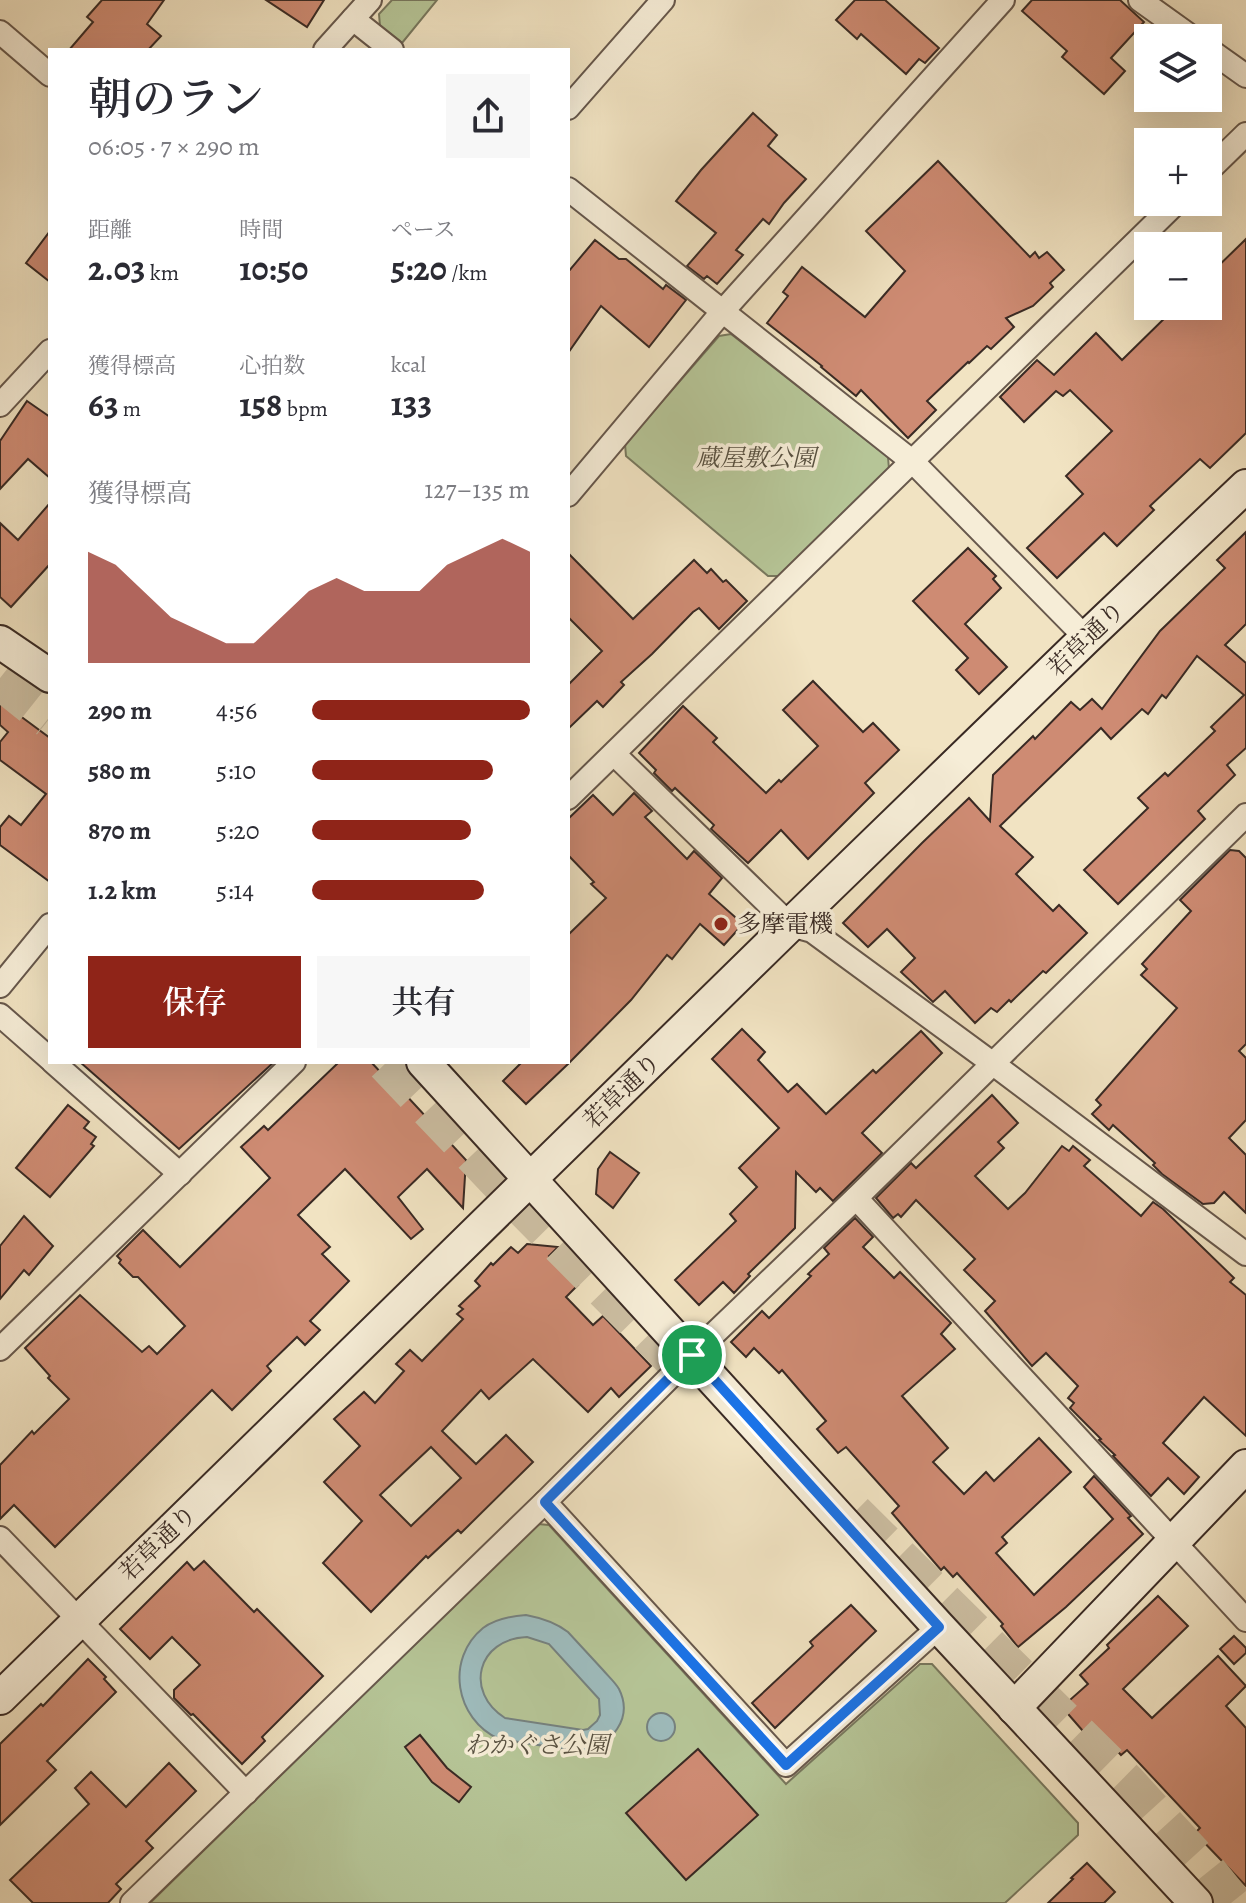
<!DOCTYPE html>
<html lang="ja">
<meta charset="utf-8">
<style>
body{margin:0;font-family:Alegreya,"Noto Serif JP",serif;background:#f7f7f7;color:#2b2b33;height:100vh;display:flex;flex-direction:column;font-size:30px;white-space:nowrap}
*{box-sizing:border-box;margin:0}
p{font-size:26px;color:#7c7c81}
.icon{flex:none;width:44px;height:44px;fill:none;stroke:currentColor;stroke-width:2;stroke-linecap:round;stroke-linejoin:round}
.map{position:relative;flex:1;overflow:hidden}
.drawer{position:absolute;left:48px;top:48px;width:522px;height:1016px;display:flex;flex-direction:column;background:#fff;border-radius:0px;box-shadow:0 8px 32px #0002}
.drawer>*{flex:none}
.fabs{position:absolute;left:1134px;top:24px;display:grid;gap:16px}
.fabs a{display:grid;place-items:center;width:88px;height:88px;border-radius:0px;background:#fff;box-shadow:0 8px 32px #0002;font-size:40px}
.pin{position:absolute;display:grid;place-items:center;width:68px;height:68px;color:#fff;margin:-34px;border:4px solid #fff;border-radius:50%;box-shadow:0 2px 8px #0007}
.round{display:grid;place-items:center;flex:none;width:84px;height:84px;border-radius:0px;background:#f7f7f7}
.summary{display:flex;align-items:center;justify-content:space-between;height:136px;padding:0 40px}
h1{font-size:44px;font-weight:600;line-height:60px}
.figures{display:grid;grid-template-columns:repeat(3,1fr);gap:12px;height:136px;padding:8px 40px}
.figures div{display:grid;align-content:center}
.figures b{font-size:34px;font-weight:600}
.figures small{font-size:22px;font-weight:400}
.figures p{font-size:22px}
.chart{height:224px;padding:16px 40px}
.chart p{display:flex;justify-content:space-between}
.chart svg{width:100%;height:144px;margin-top:8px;fill:#8f2418;opacity:.7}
.button{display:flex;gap:16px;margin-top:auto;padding:16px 40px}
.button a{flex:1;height:92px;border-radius:0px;background:#8f2418;color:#fff;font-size:32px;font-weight:600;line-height:92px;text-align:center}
.button a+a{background:#f7f7f7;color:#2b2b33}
ul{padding:0 40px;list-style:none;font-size:26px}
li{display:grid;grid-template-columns:128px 96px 1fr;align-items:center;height:60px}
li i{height:20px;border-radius:10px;background:#8f2418}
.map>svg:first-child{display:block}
.green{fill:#b6c597;stroke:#78785e;stroke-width:2}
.water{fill:#9ebcbd;stroke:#768280;stroke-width:2;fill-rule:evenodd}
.building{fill:#ce8b73;stroke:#392a24;stroke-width:2;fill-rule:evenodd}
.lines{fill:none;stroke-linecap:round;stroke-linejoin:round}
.highway-tunnel{stroke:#ccbea2;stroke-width:42;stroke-dasharray:42 21;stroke-linecap:butt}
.street-casing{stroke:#67584c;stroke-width:26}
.secondary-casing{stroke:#392a24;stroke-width:36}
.street{stroke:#f6edd7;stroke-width:22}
.secondary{stroke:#f6edd7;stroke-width:32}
.route-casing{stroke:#fff;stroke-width:16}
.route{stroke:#1a73e8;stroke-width:10}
.poi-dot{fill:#8f2418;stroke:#f6edd7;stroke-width:3}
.labels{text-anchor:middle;stroke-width:7;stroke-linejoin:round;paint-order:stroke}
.park-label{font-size:24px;font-style:italic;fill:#585141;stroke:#f6edd7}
.street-label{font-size:24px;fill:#392a24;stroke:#f6edd7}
.poi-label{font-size:24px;fill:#392a24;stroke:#f6edd7;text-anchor:start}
</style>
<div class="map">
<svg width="1246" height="1903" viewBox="0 0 1246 1903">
<rect width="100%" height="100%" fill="#f1e3c2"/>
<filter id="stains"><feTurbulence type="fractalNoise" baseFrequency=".0025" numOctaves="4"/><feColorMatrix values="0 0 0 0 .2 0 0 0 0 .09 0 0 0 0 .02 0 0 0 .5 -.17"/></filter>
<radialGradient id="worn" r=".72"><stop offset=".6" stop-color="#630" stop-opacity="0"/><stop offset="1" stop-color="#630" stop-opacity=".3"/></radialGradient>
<g class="green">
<polygon points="392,0 437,0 402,43 380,26 379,14"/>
<polygon points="731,334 888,457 889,469 779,576 768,576 626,456 625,444 719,336"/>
<polygon points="538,1524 549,1525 786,1784 920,1664 932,1664 1078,1823 1078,1835 1005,1903 150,1903"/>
</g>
<g class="water">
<path d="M526,1615C542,1618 555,1622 568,1632C580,1645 591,1657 603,1670C608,1676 615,1682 619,1689C634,1719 611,1744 584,1752L499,1739C455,1719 445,1659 483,1628C495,1619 511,1616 526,1615ZM527,1637L549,1644L599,1699L600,1715L597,1721L588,1729L583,1730L505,1718C464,1692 477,1639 527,1637Z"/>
<circle cx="661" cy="1727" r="14"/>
</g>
<g class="building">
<polygon points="102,0 164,0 147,24 161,36 148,50 69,50 93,22 87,17"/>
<polygon points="266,0 324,0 307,27"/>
<polygon points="855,0 885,0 939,48 925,63 919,59 906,74 861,34 857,39 836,20"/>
<polygon points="1032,0 1120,0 1144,22 1111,58 1125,71 1104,94 1062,57 1067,51 1022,11"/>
<polygon points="753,113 777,135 768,146 806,179 784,203 769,224 763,219 736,250 743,255 717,284 707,276 704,279 687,266 716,233 676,201 701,170"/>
<polygon points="938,161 1030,257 1035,252 1039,258 1047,252 1064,270 1050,283 1053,287 1033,306 1006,318 1014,327 991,349 987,346 969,363 968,362 927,401 936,410 908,438 861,390 856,396 821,367 822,366 767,323 788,296 783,292 802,267 865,317 905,271 866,231"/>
<polygon points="50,231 50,282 26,263"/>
<polygon points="1246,239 1246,433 1210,468 1200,459 1150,506 1154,510 1117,546 1104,533 1057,578 1027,548 1083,494 1066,476 1112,431 1070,390 1063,396 1056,391 1024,422 1000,397 1037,360 1054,375 1096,333 1122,360 1177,306 1208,306 1208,276"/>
<polygon points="595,240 619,259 626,259 663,289 666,285 686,300 649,347 601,306 568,353 568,272"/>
<polygon points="27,401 50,417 50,478 28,459 0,489 0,441"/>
<polygon points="50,503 50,564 11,607 0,597 0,523 18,540"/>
<polygon points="1246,532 1246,624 1225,645 1246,663 1246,748 1227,765 1235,775 1198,811 1205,819 1118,904 1084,870 1148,808 1138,798 1165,773 1168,776 1215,731 1211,727 1244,695 1197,656 1166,698 1162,695 1148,714 1142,709 1111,739 1101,728 1000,826 1033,857 1016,874 1053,911 1059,905 1087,933 1046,973 1043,971 1011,1002 1009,1000 997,1012 991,1008 975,1023 945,991 933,1002 901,972 915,958 887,929 868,947 843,923 922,843 969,798 990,821 993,775 1033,736 1035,739 1071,702 1080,710 1092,699 1102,709 1160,631 1225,568 1217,560"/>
<polygon points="968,548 996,576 993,579 1001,588 965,624 1007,667 979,694 956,670 968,658 913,601"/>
<polygon points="568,553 633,619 694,560 707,573 711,569 723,582 726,580 747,601 719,629 699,608 693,612 652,654 621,682 624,685 603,707 597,701 568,729 568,685 602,651 568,617"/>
<polygon points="813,681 863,732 873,723 899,750 865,783 874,793 808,859 781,830 748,863 711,829 714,825 675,788 672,791 654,773 656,770 639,753 683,706 717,738 713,742 766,793 779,780 781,782 818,746 783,710"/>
<polygon points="0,701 50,738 50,882 0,845 0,827 9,816 21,825 46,794 0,760 0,742 8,732 0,725"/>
<polygon points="634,793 652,811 645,817 687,859 694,851 722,878 709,894 743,924 724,945 700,924 672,959 667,955 631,1000 568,1064 526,1104 503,1081 522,1062 568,1062 568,935 606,898 591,884 594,882 568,855 568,819 593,795 613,815"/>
<polygon points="1230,850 1239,851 1246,858 1246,1044 1239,1051 1246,1058 1246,1120 1229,1138 1246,1155 1246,1213 1224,1192 1214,1203 1203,1204 1162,1174 1153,1165 1155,1163 1113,1125 1109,1130 1092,1114 1101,1105 1096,1100 1177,1008 1141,975 1147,969 1142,964 1191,911 1180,900"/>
<polygon points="742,1029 765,1052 758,1060 788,1092 797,1084 826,1114 873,1070 876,1073 921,1031 942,1053 862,1133 882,1153 833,1201 820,1188 816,1192 796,1172 795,1228 748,1274 750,1276 734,1293 723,1282 699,1305 675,1280 736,1221 730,1214 757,1187 739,1168 779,1128 712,1059"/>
<polygon points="80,1062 274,1062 179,1149"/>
<polygon points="339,1062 371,1062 402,1095 404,1093 466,1160 463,1208 427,1169 398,1197 423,1229 411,1239 345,1169 298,1215 330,1247 322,1254 349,1281 310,1321 320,1330 305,1345 297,1337 267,1366 271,1371 232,1410 212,1390 55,1547 14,1505 0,1519 0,1465 32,1431 34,1434 69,1399 48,1378 50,1376 25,1348 80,1295 142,1352 149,1346 157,1354 185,1326 138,1277 133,1277 119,1263 121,1260 117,1256 143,1230 180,1267 270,1178 241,1147 264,1126 268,1130"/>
<polygon points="992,1095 1018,1123 998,1142 1004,1148 975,1176 1008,1209 1025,1193 1062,1146 1069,1151 1073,1146 1090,1160 1084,1166 1141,1216 1153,1202 1163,1209 1234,1278 1230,1282 1246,1295 1246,1436 1204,1397 1163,1443 1199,1477 1184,1494 1168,1478 1151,1496 1113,1456 1115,1455 1099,1440 1101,1439 1070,1408 1074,1403 1068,1398 1078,1386 1046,1353 1032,1366 985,1311 995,1301 964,1270 975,1259 916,1200 901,1217 898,1214 893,1218 876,1198 911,1163 916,1168"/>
<polygon points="68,1105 89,1122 84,1128 96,1137 91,1144 94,1146 50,1197 16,1168"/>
<polygon points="610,1152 639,1173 613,1208 596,1194 598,1169"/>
<polygon points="24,1216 53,1246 29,1275 24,1270 0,1299 0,1246"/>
<polygon points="855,1218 873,1237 863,1247 894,1278 900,1272 951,1323 941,1334 955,1349 902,1396 948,1448 933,1462 964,1494 986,1472 994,1481 1039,1438 1071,1472 1002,1537 1007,1543 996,1553 1034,1595 1113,1519 1084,1487 1094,1476 1131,1516 1128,1518 1143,1534 1066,1607 1018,1647 1001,1626 1003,1624 957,1573 953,1577 944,1567 941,1570 892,1513 899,1506 846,1447 838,1453 817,1429 826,1421 782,1370 779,1373 754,1348 746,1357 731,1342 762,1311 769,1318 811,1276 808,1274 829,1254 824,1248"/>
<path d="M527,1244L558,1247L549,1256L578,1285L566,1297L593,1325L603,1316L651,1366L619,1397L611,1388L588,1412L533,1359L489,1399L481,1390L442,1431L476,1464L506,1435L533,1462L461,1533L458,1530L428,1558L426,1556L371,1612L323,1563L362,1521L324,1482L360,1446L334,1419L364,1392L375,1403L404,1371L396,1364L410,1350L422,1361L463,1319L457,1314L463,1309L459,1306L480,1286L475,1281L491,1263L493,1265L511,1247L518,1253ZM431,1447L461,1478L411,1526L380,1495Z"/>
<polygon points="204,1561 254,1612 257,1609 323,1676 262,1737 265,1741 242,1764 193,1714 191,1715 174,1698 174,1690 200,1665 172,1637 150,1659 120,1629 187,1562 194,1570"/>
<polygon points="1158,1596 1188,1626 1123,1689 1152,1718 1218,1656 1246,1686 1226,1706 1246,1728 1246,1886 1195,1833 1200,1828 1127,1750 1121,1755 1098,1730 1089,1738 1062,1707 1088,1684 1080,1675 1109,1648 1107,1645"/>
<polygon points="851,1605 876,1631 775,1728 752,1703 813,1646 810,1642"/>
<polygon points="1234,1636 1246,1648 1246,1653 1234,1664 1220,1649"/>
<polygon points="88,1659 106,1677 104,1679 116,1692 47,1761 56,1770 0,1825 0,1744 41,1704 43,1706"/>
<polygon points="420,1735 447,1768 471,1787 459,1802 432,1782 405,1747"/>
<polygon points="698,1749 758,1815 686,1880 626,1813"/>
<polygon points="169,1763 196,1791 146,1841 153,1848 116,1884 121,1889 108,1903 33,1903 10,1880 89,1804 75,1788 91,1772 126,1807"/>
<polygon points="1087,1863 1115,1892 1104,1903 1048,1903 1073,1879 1071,1878"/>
</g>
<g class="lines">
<g class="highway-tunnel">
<polyline points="0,678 50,718"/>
<polyline points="387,1062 522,1204 679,1363"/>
<polyline points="853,1514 1126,1784 1202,1867 1231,1903"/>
</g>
<defs>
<g id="street">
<polyline points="1140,0 1193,38"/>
<polyline points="353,19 392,50"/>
<polyline points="0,32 50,75"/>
<polyline points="1208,49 1246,76"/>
<polyline points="325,50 370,0"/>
<polyline points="568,108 663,0"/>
<polyline points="1208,171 1246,134"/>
<polyline points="568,189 913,462 1086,638"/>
<polyline points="0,405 50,351"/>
<polyline points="568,495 722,312 1003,0"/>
<polyline points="614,754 790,925 812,931 992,1063 1246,1254"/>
<polyline points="568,798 1177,202"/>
<polyline points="0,986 50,925"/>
<polyline points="0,1015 50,1059"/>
<polyline points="53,1062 180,1174"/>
<polyline points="856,1198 1246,1620"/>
<polyline points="0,1349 294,1062"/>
<polyline points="545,1502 786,1765 939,1627"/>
<polyline points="0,1538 246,1793"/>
<polyline points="132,1903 545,1502 692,1355 856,1198 1246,815"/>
</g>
<g id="secondary">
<polyline points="0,642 50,676"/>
<polyline points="423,1062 939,1627 1196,1903"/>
<polyline points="0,1698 790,925 1086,638 1246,486"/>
<polyline points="1014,1708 1246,1466"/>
</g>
</defs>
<use href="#street" class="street-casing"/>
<use href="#secondary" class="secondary-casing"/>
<use href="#street" class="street"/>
<use href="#secondary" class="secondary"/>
</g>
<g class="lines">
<defs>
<polygon id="route" points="692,1355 939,1627 786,1765 545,1502"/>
</defs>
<use href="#route" class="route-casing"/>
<use href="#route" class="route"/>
</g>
<circle class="poi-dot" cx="721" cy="924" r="8"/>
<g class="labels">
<g class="park-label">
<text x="756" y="466">蔵屋敷公園</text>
<text x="537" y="1753">わかぐさ公園</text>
</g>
<g class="street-label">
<text transform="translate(1086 639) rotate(-44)" y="8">若草通り</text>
<text transform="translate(622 1091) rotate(-44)" y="8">若草通り</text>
<text transform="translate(158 1543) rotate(-44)" y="8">若草通り</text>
</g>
<g class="poi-label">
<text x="737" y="932">多摩電機</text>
</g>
</g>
<rect width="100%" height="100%" filter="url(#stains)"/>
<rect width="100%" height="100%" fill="url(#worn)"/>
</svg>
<div class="fabs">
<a><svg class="icon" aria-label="layers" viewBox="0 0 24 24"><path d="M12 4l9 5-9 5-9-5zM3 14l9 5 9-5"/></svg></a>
<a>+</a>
<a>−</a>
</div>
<div class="pin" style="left:692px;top:1355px;background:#1e9e55"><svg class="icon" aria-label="arrive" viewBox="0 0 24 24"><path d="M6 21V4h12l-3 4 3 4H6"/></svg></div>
<section class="drawer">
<div class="summary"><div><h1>朝のラン</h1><p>06:05 · 7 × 290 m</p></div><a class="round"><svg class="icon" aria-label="share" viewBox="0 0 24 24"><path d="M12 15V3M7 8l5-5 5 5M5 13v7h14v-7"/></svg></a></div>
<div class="figures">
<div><p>距離</p><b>2.03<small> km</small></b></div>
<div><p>時間</p><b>10:50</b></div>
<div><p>ペース</p><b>5:20<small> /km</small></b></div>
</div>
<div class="figures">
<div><p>獲得標高</p><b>63<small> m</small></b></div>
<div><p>心拍数</p><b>158<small> bpm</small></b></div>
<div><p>kcal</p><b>133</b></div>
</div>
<div class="chart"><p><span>獲得標高</span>127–135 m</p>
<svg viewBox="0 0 160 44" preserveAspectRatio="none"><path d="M0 44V10L10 14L20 22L30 30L40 34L50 38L60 38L70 30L80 22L90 18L100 22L110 22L120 22L130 14L140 10L150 6L160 10V44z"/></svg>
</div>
<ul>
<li><b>290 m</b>4:56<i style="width:100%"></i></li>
<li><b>580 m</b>5:10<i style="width:83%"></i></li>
<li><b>870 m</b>5:20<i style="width:73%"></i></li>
<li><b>1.2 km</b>5:14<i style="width:79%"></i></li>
</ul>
<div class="button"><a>保存</a><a>共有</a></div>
</section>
</div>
